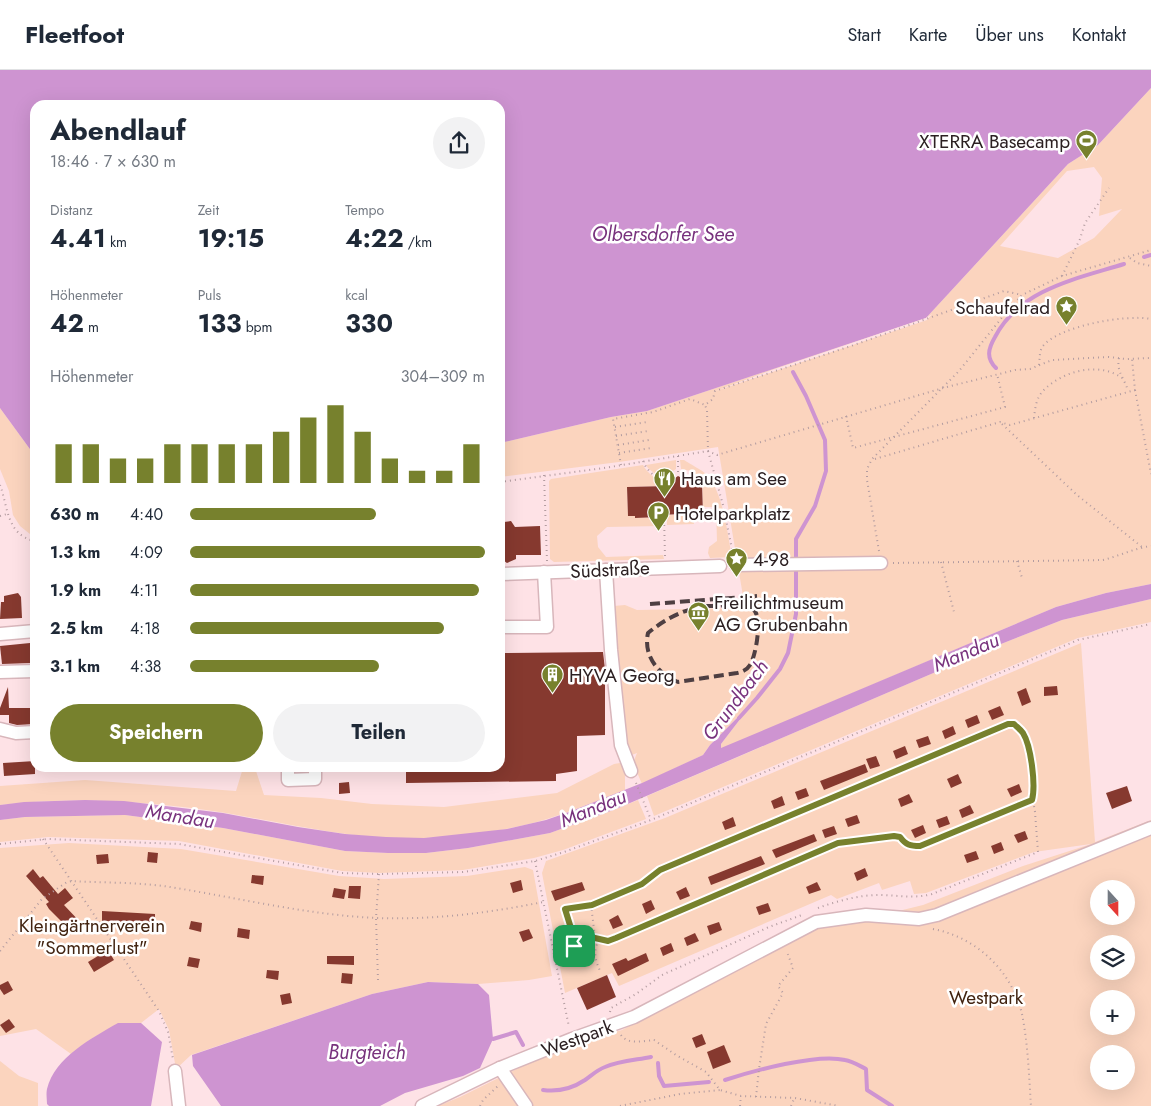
<!DOCTYPE html>
<html lang="de">
<meta charset="utf-8">
<style>
body{margin:0;font-family:Jost,sans-serif;background:#f2f2f3;color:#1f2937;height:100vh;display:flex;flex-direction:column;font-size:19px;white-space:nowrap}
*{box-sizing:border-box;margin:0}
p{font-size:16px;color:#747a83}
.icon{flex:none;width:28px;height:28px;fill:none;stroke:currentColor;stroke-width:2;stroke-linecap:round;stroke-linejoin:round}
.map{position:relative;flex:1;overflow:hidden}
.drawer{position:absolute;left:30px;top:30px;width:475px;height:672px;display:flex;flex-direction:column;background:#fff;border-radius:15px;box-shadow:0 5px 20px #0002}
.drawer>*{flex:none}
.needle{width:32px;rotate:159deg}
.buttons{position:absolute;left:1090px;top:810px;display:grid;gap:10px}
.buttons a{display:grid;place-items:center;width:45px;height:45px;border-radius:50%;background:#fff;box-shadow:0 5px 20px #0002;font-size:25px}
.pin{position:absolute;display:grid;place-items:center;width:42px;height:42px;color:#fff;margin:-21px;border-radius:10px;box-shadow:0 2px 8px #0006}
.round{display:grid;place-items:center;flex:none;width:52px;height:52px;border-radius:26px;background:#f2f2f3}
.summary{display:flex;align-items:center;justify-content:space-between;height:85px;padding:0 20px}
h1{font-size:28px;font-weight:700;line-height:38px}
.metrics{display:grid;grid-template-columns:repeat(3,1fr);gap:8px;height:85px;padding:5px 20px}
.metrics div{display:grid;align-content:center}
.metrics b{font-size:25px;font-weight:700}
.metrics small{font-size:14px;font-weight:400}
.metrics p{font-size:14px}
.chart{height:140px;padding:10px 20px}
.chart p{display:flex;justify-content:space-between}
.chart svg{width:100%;height:90px;margin-top:5px;stroke:#77812d;stroke-width:6}
.primary-button{display:flex;gap:10px;margin-top:auto;padding:10px 20px}
.primary-button a{flex:1;height:58px;border-radius:30px;background:#77812d;color:#fff;font-size:20px;font-weight:700;line-height:58px;text-align:center}
.primary-button a+a{background:#f2f2f3;color:#1f2937}
ul{padding:0 20px;list-style:none;font-size:16px}
li{display:grid;grid-template-columns:80px 60px 1fr;align-items:center;height:38px}
li i{height:12px;border-radius:6px;background:#77812d}
header{display:flex;align-items:center;gap:30px;box-sizing:border-box;height:70px;padding:0 25px;background:#fff;border-bottom:1px solid #e0e1e3}
header strong{font-size:24px}
nav{display:flex;gap:28px;margin-inline-start:auto;font-size:18px}
.map>svg:first-child{display:block}
.green{fill:#fbd4be;fill-rule:evenodd}
.water{fill:#ce94d1}
.pier{fill:#fee2e6}
.lines{fill:none;stroke-linecap:round;stroke-linejoin:round}
.stream{stroke:#ce94d1;stroke-width:4}
.building{fill:#86392f}
.minor-casing{stroke:#d8b6bb;stroke-width:15}
.path{stroke:#b39ca0;stroke-width:2;stroke-dasharray:1 4;stroke-linecap:butt}
.minor{stroke:#fff;stroke-width:12}
.rail{stroke:#4e3f42;stroke-width:4;stroke-dasharray:10 5;stroke-linecap:butt}
.route-casing{stroke:#fff;stroke-width:10}
.route{stroke:#77812d;stroke-width:6}
.labels{text-anchor:middle;stroke-width:5;stroke-linejoin:round;paint-order:stroke}
.poi-label{font-size:19px;fill:#2c2022;stroke:#fff;text-anchor:start}
.street-label{font-size:19px;fill:#2c2022;stroke:#fff}
.park-label{font-size:19px;fill:#422411;stroke:#fff}
.water-label{font-size:20px;font-style:italic;fill:#78327d;stroke:#fff}
</style>
<header>
<strong>Fleetfoot</strong>
<nav><a>Start</a><a>Karte</a><a>Über uns</a><a>Kontakt</a></nav>
</header>
<div class="map">
<svg width="1151" height="1036" viewBox="0 0 1151 1036">
<rect width="100%" height="100%" fill="#fee2e6"/>
<g class="green">
<path d="M1151,18V514L1106,523L1056,537L721,679V674L741,648L739,646L710,675L703,685L642,714L633,693L637,683L629,686L621,648L614,536L625,535L637,540L745,538L718,377L619,392L500,407V373L611,347L647,341L926,248L1068,94L1098,75ZM1094,97L1102,108L1099,146L1122,139L1094,168L1058,188L1000,176L1067,101Z"/>
<polygon points="0,338 35,386 35,468 20,456 13,445 9,421 0,399"/>
<polygon points="676,390 676,399 661,409 648,398 646,395"/>
<path d="M680,390H684C691,395 701,399 707,405C724,424 727,463 732,487L710,488L708,483L709,477L717,471L716,437H703L702,409L691,401L681,399Z"/>
<path d="M643,395C647,404 657,407 660,416L627,417L628,446H635V448L660,447L661,456L607,457L597,466L598,477L606,487L663,485L664,489L554,492L550,489L549,411L551,409Z"/>
<polygon points="693,444 694,454 667,455 667,445"/>
<polygon points="1151,529 1151,552 1078,568 654,746 647,726 1001,574 1062,550"/>
<path d="M1081,573L1095,772L1151,750V1036H438L460,1027L561,977L622,960L818,856L866,849L923,835L1023,796L1091,774L1034,782L926,823L914,824L910,811L882,820L879,813L837,829L831,825L619,916L612,903L565,923L542,803L546,791L665,748ZM1099,819H1126V846H1099ZM1099,874H1126V901H1099ZM1099,929H1126V956H1099ZM1099,984H1126V1011H1099Z"/>
<path d="M620,693L625,700V720C599,730 573,741 547,749C509,761 463,766 424,768C357,771 291,754 226,743C151,731 76,726 0,735V716L85,710L236,721L243,698H255L264,725L321,728L372,734L444,737L557,723L614,694Z"/>
<polygon points="638,730 646,749 563,780 534,788 463,800 379,803 342,801 179,771 48,767 0,772 0,750 25,747 125,745 223,758 345,781 388,783 426,783 468,778 550,763 616,739"/>
<polygon points="69,773 181,779 339,806 384,809 467,806 525,797 533,800 552,906 529,910 478,914 428,912 372,924 191,985 176,999 169,960 159,939 141,953 118,954 91,969 71,984 36,959 0,966 0,778"/>
<polygon points="0,991 19,1006 38,1013 38,1036 0,1036"/>
</g>
<g class="water">
<polygon points="0,0 1151,0 1151,18 1098,75 1068,94 926,248 647,341 611,347 500,373 500,35 35,35 35,386 0,338"/>
<polygon points="1151,514 1151,529 1062,550 1001,574 616,739 550,763 468,778 426,783 388,783 345,781 223,758 125,745 25,747 0,750 0,735 24,732 85,730 124,731 223,743 298,757 345,764 386,767 424,768 507,759 546,750 569,742 642,713 703,685 710,675 739,646 741,645 741,648 721,674 721,678 1056,537 1106,523"/>
<polygon points="428,912 478,914 489,925 493,969 480,998 463,1006 405,1023 380,1036 221,1036 193,996 192,985 372,924"/>
<path d="M118,953H141L162,972L151,1036H49L47,1034C47,1030 46,1023 47,1019C55,987 92,968 118,953Z"/>
</g>
<polygon class="pier" points="932,244 927,250 710,323 775,299 926,248"/>
<g class="lines">
<g class="stream">
<polyline points="1144,187 1151,185"/>
<path d="M996,298C986,288 988,279 995,267C1020,219 1076,209 1124,194"/>
<polyline points="739,648 757,628 780,599 788,583 796,544 796,469 815,436 826,401 825,370 806,326 793,302"/>
<polyline points="493,969 516,962 523,975"/>
<polyline points="658,993 659,1006 664,1016 709,1012"/>
<path d="M725,1010C753,1001 817,983 845,990C852,991 860,996 866,999L867,1020L892,1036"/>
<path d="M543,1020C558,1022 573,1018 585,1010C592,1005 597,1000 605,997C619,991 636,990 651,987"/>
</g>
</g>
<g class="building">
<polygon points="678,406 688,411 689,415 702,414 703,443 661,445 660,447 635,448 635,446 628,446 627,417 668,416 668,411 671,411"/>
<polygon points="511,451 515,457 540,456 541,485 516,485 516,489 507,493 500,488 500,457 504,457 504,452"/>
<polygon points="18,523 21,527 22,548 0,549 1,532 4,532 4,526"/>
<polygon points="30,573 32,593 2,594 0,576"/>
<polygon points="603,582 605,599 605,665 577,666 577,701 556,704 556,711 406,713 406,698 500,698 500,583"/>
<polygon points="1057,616 1058,625 1044,626 1044,617"/>
<polygon points="8,617 9,638 35,638 35,654 17,655 9,653 9,642 9,645 0,645 0,638"/>
<polygon points="1026,618 1031,632 1022,636 1017,622"/>
<polygon points="1000,636 1004,645 992,650 988,641"/>
<polygon points="977,645 980,653 968,658 965,650"/>
<polygon points="953,656 956,664 945,669 942,661"/>
<polygon points="928,666 931,674 919,678 916,670"/>
<polygon points="905,676 908,684 896,689 893,681"/>
<polygon points="876,686 880,696 870,699 866,689"/>
<polygon points="35,691 35,704 4,706 3,693"/>
<polygon points="865,694 868,702 824,720 820,711"/>
<polygon points="958,704 962,713 951,718 947,709"/>
<polygon points="349,712 350,723 339,724 339,713"/>
<polygon points="1019,714 1022,722 1011,727 1007,719"/>
<polygon points="1127,716 1132,731 1112,739 1106,723"/>
<polygon points="806,718 809,726 798,730 795,722"/>
<polygon points="909,724 913,732 901,737 898,729"/>
<polygon points="782,726 785,735 774,739 771,731"/>
<polygon points="970,735 974,743 962,748 959,740"/>
<polygon points="857,745 860,753 848,757 845,749"/>
<polygon points="947,746 950,754 939,758 936,750"/>
<polygon points="733,747 736,756 725,760 722,752"/>
<polygon points="923,755 926,763 915,768 911,760"/>
<polygon points="834,756 837,764 825,768 822,760"/>
<polygon points="1025,761 1028,769 1018,773 1014,765"/>
<polygon points="814,764 817,771 776,788 772,780"/>
<polygon points="1001,772 1004,780 994,784 991,776"/>
<polygon points="976,781 979,789 967,793 964,785"/>
<polygon points="148,782 158,783 157,793 147,792"/>
<polygon points="108,784 109,793 97,794 96,785"/>
<polygon points="761,786 765,794 711,815 708,807"/>
<polygon points="865,798 868,806 857,811 854,803"/>
<polygon points="33,799 40,808 43,806 58,824 65,818 73,828 64,835 82,854 73,863 49,839 46,834 49,832 26,806"/>
<polygon points="252,805 264,806 263,815 251,813"/>
<polygon points="521,810 523,820 513,823 510,813"/>
<polygon points="582,812 585,820 555,831 551,821"/>
<polygon points="817,812 821,820 809,824 806,817"/>
<polygon points="349,816 361,816 360,829 348,828"/>
<polygon points="686,817 690,826 680,830 676,822"/>
<polygon points="334,818 346,820 344,829 332,827"/>
<polygon points="651,830 655,839 646,844 642,834"/>
<polygon points="768,833 771,841 759,845 756,837"/>
<polygon points="102,841 155,844 155,853 102,851"/>
<polygon points="618,845 623,855 613,859 609,850"/>
<polygon points="191,851 202,853 201,862 189,859"/>
<polygon points="719,852 722,860 710,865 707,856"/>
<polygon points="238,858 250,860 249,869 237,867"/>
<polygon points="529,859 533,868 523,872 519,862"/>
<polygon points="695,863 699,871 687,876 684,868"/>
<polygon points="671,873 674,881 663,886 660,878"/>
<polygon points="108,880 114,890 94,902 88,892"/>
<polygon points="646,883 649,891 618,906 612,894 626,888 628,891"/>
<polygon points="327,886 354,886 354,895 327,894"/>
<polygon points="189,887 200,889 198,898 187,896"/>
<polygon points="267,900 279,901 278,910 266,908"/>
<polygon points="342,903 353,904 352,914 341,913"/>
<polygon points="607,905 616,927 587,940 577,918"/>
<polygon points="8,911 13,920 4,925 0,919 0,915"/>
<polygon points="290,923 292,933 282,935 280,925"/>
<polygon points="9,949 15,957 6,963 0,955"/>
<polygon points="702,964 706,974 696,978 692,968"/>
<polygon points="724,975 731,992 713,999 707,982"/>
</g>
<g class="lines">
<defs>
<g id="minor">
<polyline points="736,495 881,493"/>
<polyline points="606,500 611,580 621,675 631,701"/>
<polyline points="500,504 720,496"/>
<polyline points="500,557 547,557 544,502"/>
<polyline points="0,564 35,561"/>
<polyline points="0,602 35,601"/>
<polyline points="0,659 16,663 35,662"/>
<polyline points="288,698 288,710 315,709 315,698"/>
<polyline points="500,998 526,1036"/>
<polyline points="175,1001 179,1036"/>
<polyline points="422,1036 500,998 572,969 634,947 816,852 866,845 919,849 937,845 1151,758"/>
</g>
</defs>
<use href="#minor" class="minor-casing"/>
<g class="path">
<polyline points="1130,188 1137,193 1151,196"/>
<polyline points="1062,206 1080,169 1085,153 1109,118"/>
<path d="M1119,288C1116,302 1125,309 1128,321"/>
<path d="M1039,295C1040,288 1039,281 1043,276C1059,256 1126,244 1151,249"/>
<polyline points="1135,320 1151,404"/>
<polyline points="846,346 853,378 1005,337 997,304"/>
<path d="M1034,348C1035,339 1036,329 1042,322C1061,301 1099,291 1122,308"/>
<polyline points="1002,354 1077,425 1142,477"/>
<polyline points="615,357 647,352"/>
<polyline points="616,366 648,361"/>
<polyline points="618,375 649,370"/>
<polyline points="619,383 651,378"/>
<polyline points="678,386 678,406"/>
<polyline points="875,389 1000,352 1010,355 1135,320 1132,289"/>
<path d="M643,391C647,402 657,406 662,416"/>
<polyline points="621,395 613,349 653,342 690,329 705,335"/>
<polyline points="544,405 547,491"/>
<polyline points="500,412 604,398 708,381 717,385 943,318 1015,300 1030,299 1052,290 1109,287 1126,289 1151,288"/>
<path d="M0,415C8,436 6,465 35,471"/>
<polyline points="664,445 665,487"/>
<polyline points="0,446 7,444"/>
<polyline points="879,481 867,410 867,399 872,389 959,301 1004,245 1022,225 1062,206 1151,180"/>
<polyline points="733,484 723,435 708,381 707,340 705,335 713,329 715,321 854,275 1004,221 1022,225"/>
<polyline points="1017,491 1022,508"/>
<polyline points="941,492 954,542"/>
<path d="M893,493L1103,490C1119,486 1135,478 1151,476"/>
<polyline points="636,713 651,750"/>
<polyline points="43,769 159,941 168,962 173,989"/>
<polyline points="0,774 48,769 179,774 342,803 379,804 463,802 535,791 564,782 651,750 1078,570 1151,554"/>
<polyline points="535,791 569,957"/>
<polyline points="591,835 595,867"/>
<path d="M818,838C837,831 859,825 879,825C897,825 914,829 932,824L1038,782L1035,742L1033,730"/>
<path d="M933,859C976,867 1012,901 1022,944C1028,974 1029,1006 1031,1036"/>
<path d="M599,870C592,882 596,892 601,903"/>
<path d="M0,881L42,829L67,812L72,811C104,813 138,812 170,817C239,828 308,845 377,848C433,850 489,843 543,832"/>
<path d="M553,884C562,881 589,868 596,868C606,869 606,871 616,867L838,773L894,766L900,767L907,775L921,776L1033,730C1036,715 1031,676 1023,663C1021,659 1017,657 1014,654H1007L660,799L642,814L591,835L565,839L574,868V877"/>
<polyline points="378,910 376,848 379,804"/>
<polyline points="610,942 611,938 636,924 662,905 769,857 802,845"/>
<path d="M621,965C628,975 643,971 654,970L676,985L706,1002L720,1020L741,1026L795,1028L839,1036"/>
<polyline points="756,1027 759,999 766,954 783,923 778,916 793,898 787,882"/>
<polyline points="480,1036 483,1030 498,1016"/>
<polyline points="620,1036 680,1024 720,1020"/>
<polyline points="740,1036 741,1026"/>
<polyline points="791,1036 794,1029"/>
</g>
<use href="#minor" class="minor"/>
<g class="rail">
<polyline points="650,534 757,526"/>
<path d="M706,536C717,536 744,533 753,539C763,546 756,586 750,595C747,600 742,602 737,603L678,612C658,604 643,586 648,563C665,549 684,539 706,536Z"/>
</g>
</g>
<g class="lines">
<defs>
<path id="route" d="M1008,654H1014C1017,657 1020,659 1023,663C1031,676 1036,715 1032,730L920,776C910,776 906,775 900,767L894,766L838,773L616,868L608,871L595,868L574,876V868L565,839L592,835L642,814L660,800Z"/>
</defs>
<use href="#route" class="route-casing"/>
<use href="#route" class="route"/>
</g>
<defs>
<symbol id="stadium-pin" viewBox="-11 -11 22 30"><path d="M0 17L-7.5 6A9.5 9.5 0 1 1 7.5 6Z" fill="#77812d" stroke="#fff"/><path d="M0-5a6.5 5 0 1 0 0 10a6.5 5 0 1 0 0-10ZM-3.5-1.8h7v3.6h-7Z" fill="#fff"/></symbol>
<symbol id="sight-pin" viewBox="-11 -11 22 30"><path d="M0 17L-7.5 6A9.5 9.5 0 1 1 7.5 6Z" fill="#77812d" stroke="#fff"/><path d="M0-6L1.8-2.2L6-1.7L2.9 1.2L3.7 5.4L0 3.3L-3.7 5.4L-2.9 1.2L-6-1.7L-1.8-2.2Z" fill="#fff"/></symbol>
<symbol id="restaurant-pin" viewBox="-11 -11 22 30"><path d="M0 17L-7.5 6A9.5 9.5 0 1 1 7.5 6Z" fill="#77812d" stroke="#fff"/><path d="M-5-6h1v4h1v-4h1v4h1v-4h1v5L-1.5 .5V6h-2V.5L-5-1ZM5-6V6H3V1.5H1.5Q1.5-4 5-6Z" fill="#fff"/></symbol>
<symbol id="parking-pin" viewBox="-11 -11 22 30"><path d="M0 17L-7.5 6A9.5 9.5 0 1 1 7.5 6Z" fill="#77812d" stroke="#fff"/><path d="M-3.5-5.5H1a3.5 3.5 0 0 1 0 7H-1V5.5H-3.5ZM-1-3.4V-.6H.8a1.4 1.4 0 0 0 0-2.8Z" fill="#fff"/></symbol>
<symbol id="museum-pin" viewBox="-11 -11 22 30"><path d="M0 17L-7.5 6A9.5 9.5 0 1 1 7.5 6Z" fill="#77812d" stroke="#fff"/><path d="M0-6L6-3V-2H-6V-3ZM-5-1h2V3h-2ZM-1-1h2V3h-2ZM3-1h2V3H3ZM-6 4H6V6H-6Z" fill="#fff"/></symbol>
<symbol id="building-pin" viewBox="-11 -11 22 30"><path d="M0 17L-7.5 6A9.5 9.5 0 1 1 7.5 6Z" fill="#77812d" stroke="#fff"/><path d="M-4-6H4V6H1V3H-1V6H-4ZM-2.5-4.3h1.7v1.8h-1.7ZM.8-4.3h1.7v1.8H.8ZM-2.5-1h1.7V.8h-1.7ZM.8-1h1.7V.8H.8Z" fill="#fff"/></symbol>
</defs>
<g fill-rule="evenodd">
<use href="#stadium-pin" x="1074" y="58" width="25" height="34"/>
<use href="#sight-pin" x="1054" y="224" width="25" height="34"/>
<use href="#restaurant-pin" x="652" y="396" width="25" height="34"/>
<use href="#parking-pin" x="646" y="430" width="25" height="34"/>
<use href="#sight-pin" x="724" y="476" width="25" height="34"/>
<use href="#museum-pin" x="686" y="530" width="25" height="34"/>
<use href="#building-pin" x="540" y="592" width="25" height="34"/>
</g>
<g class="labels">
<g class="poi-label">
<text x="1070" y="78" text-anchor="end">XTERRA Basecamp</text>
<text x="1050" y="244" text-anchor="end">Schaufelrad</text>
<text x="681" y="415">Haus am See</text>
<text x="675" y="450">Hotelparkplatz</text>
<text x="753" y="496">4-98</text>
<text x="714" y="539">Freilichtmuseum<tspan x="714" dy="22">AG Grubenbahn</tspan></text>
<text x="569" y="612">HYVA Georg</text>
</g>
<g class="street-label">
<text transform="translate(610 499) rotate(-3)" y="7">Südstraße</text>
<text transform="translate(577 968) rotate(-20)" y="7">Westpark</text>
</g>
<g class="park-label">
<text x="92" y="862">Kleingärtnerverein<tspan x="92" dy="22">"Sommerlust"</tspan></text>
<text x="986" y="934">Westpark</text>
</g>
<g class="water-label">
<text x="663" y="171">Olbersdorfer See</text>
<text transform="translate(966 582) rotate(-23)" y="7">Mandau</text>
<text transform="translate(735 630) rotate(-53)" y="7">Grundbach</text>
<text transform="translate(593 738) rotate(-22)" y="7">Mandau</text>
<text transform="translate(180 746) rotate(9)" y="7">Mandau</text>
<text x="367" y="989">Burgteich</text>
</g>
</g>
</svg>
<div class="buttons">
<a><svg class="needle" viewBox="-14 -14 28 28"><path d="M0-13l5 13h-10z" fill="#e53935"/><path d="M0 13l5-13h-10z" fill="#747a83"/></svg></a>
<a><svg class="icon" aria-label="layers" viewBox="0 0 24 24"><path d="M12 4l9 5-9 5-9-5zM3 14l9 5 9-5"/></svg></a>
<a>+</a>
<a>−</a>
</div>
<div class="pin" style="left:574px;top:876px;background:#1e9e55"><svg class="icon" aria-label="arrive" viewBox="0 0 24 24"><path d="M6 21V4h12l-3 4 3 4H6"/></svg></div>
<section class="drawer">
<div class="summary"><div><h1>Abendlauf</h1><p>18:46 · 7 × 630 m</p></div><a class="round"><svg class="icon" aria-label="share" viewBox="0 0 24 24"><path d="M12 15V3M7 8l5-5 5 5M5 13v7h14v-7"/></svg></a></div>
<div class="metrics">
<div><p>Distanz</p><b>4.41<small> km</small></b></div>
<div><p>Zeit</p><b>19:15</b></div>
<div><p>Tempo</p><b>4:22<small> /km</small></b></div>
</div>
<div class="metrics">
<div><p>Höhenmeter</p><b>42<small> m</small></b></div>
<div><p>Puls</p><b>133<small> bpm</small></b></div>
<div><p>kcal</p><b>330</b></div>
</div>
<div class="chart"><p><span>Höhenmeter</span>304–309 m</p>
<svg viewBox="0 0 160 44" preserveAspectRatio="none"><path d="M5 44V25M15 44V25M25 44V32M35 44V32M45 44V25M55 44V25M65 44V25M75 44V25M85 44V19M95 44V12M105 44V6M115 44V19M125 44V32M135 44V38M145 44V38M155 44V25"/></svg>
</div>
<ul>
<li><b>630 m</b>4:40<i style="width:63%"></i></li>
<li><b>1.3 km</b>4:09<i style="width:100%"></i></li>
<li><b>1.9 km</b>4:11<i style="width:98%"></i></li>
<li><b>2.5 km</b>4:18<i style="width:86%"></i></li>
<li><b>3.1 km</b>4:38<i style="width:64%"></i></li>
</ul>
<div class="primary-button"><a>Speichern</a><a>Teilen</a></div>
</section>
</div>
